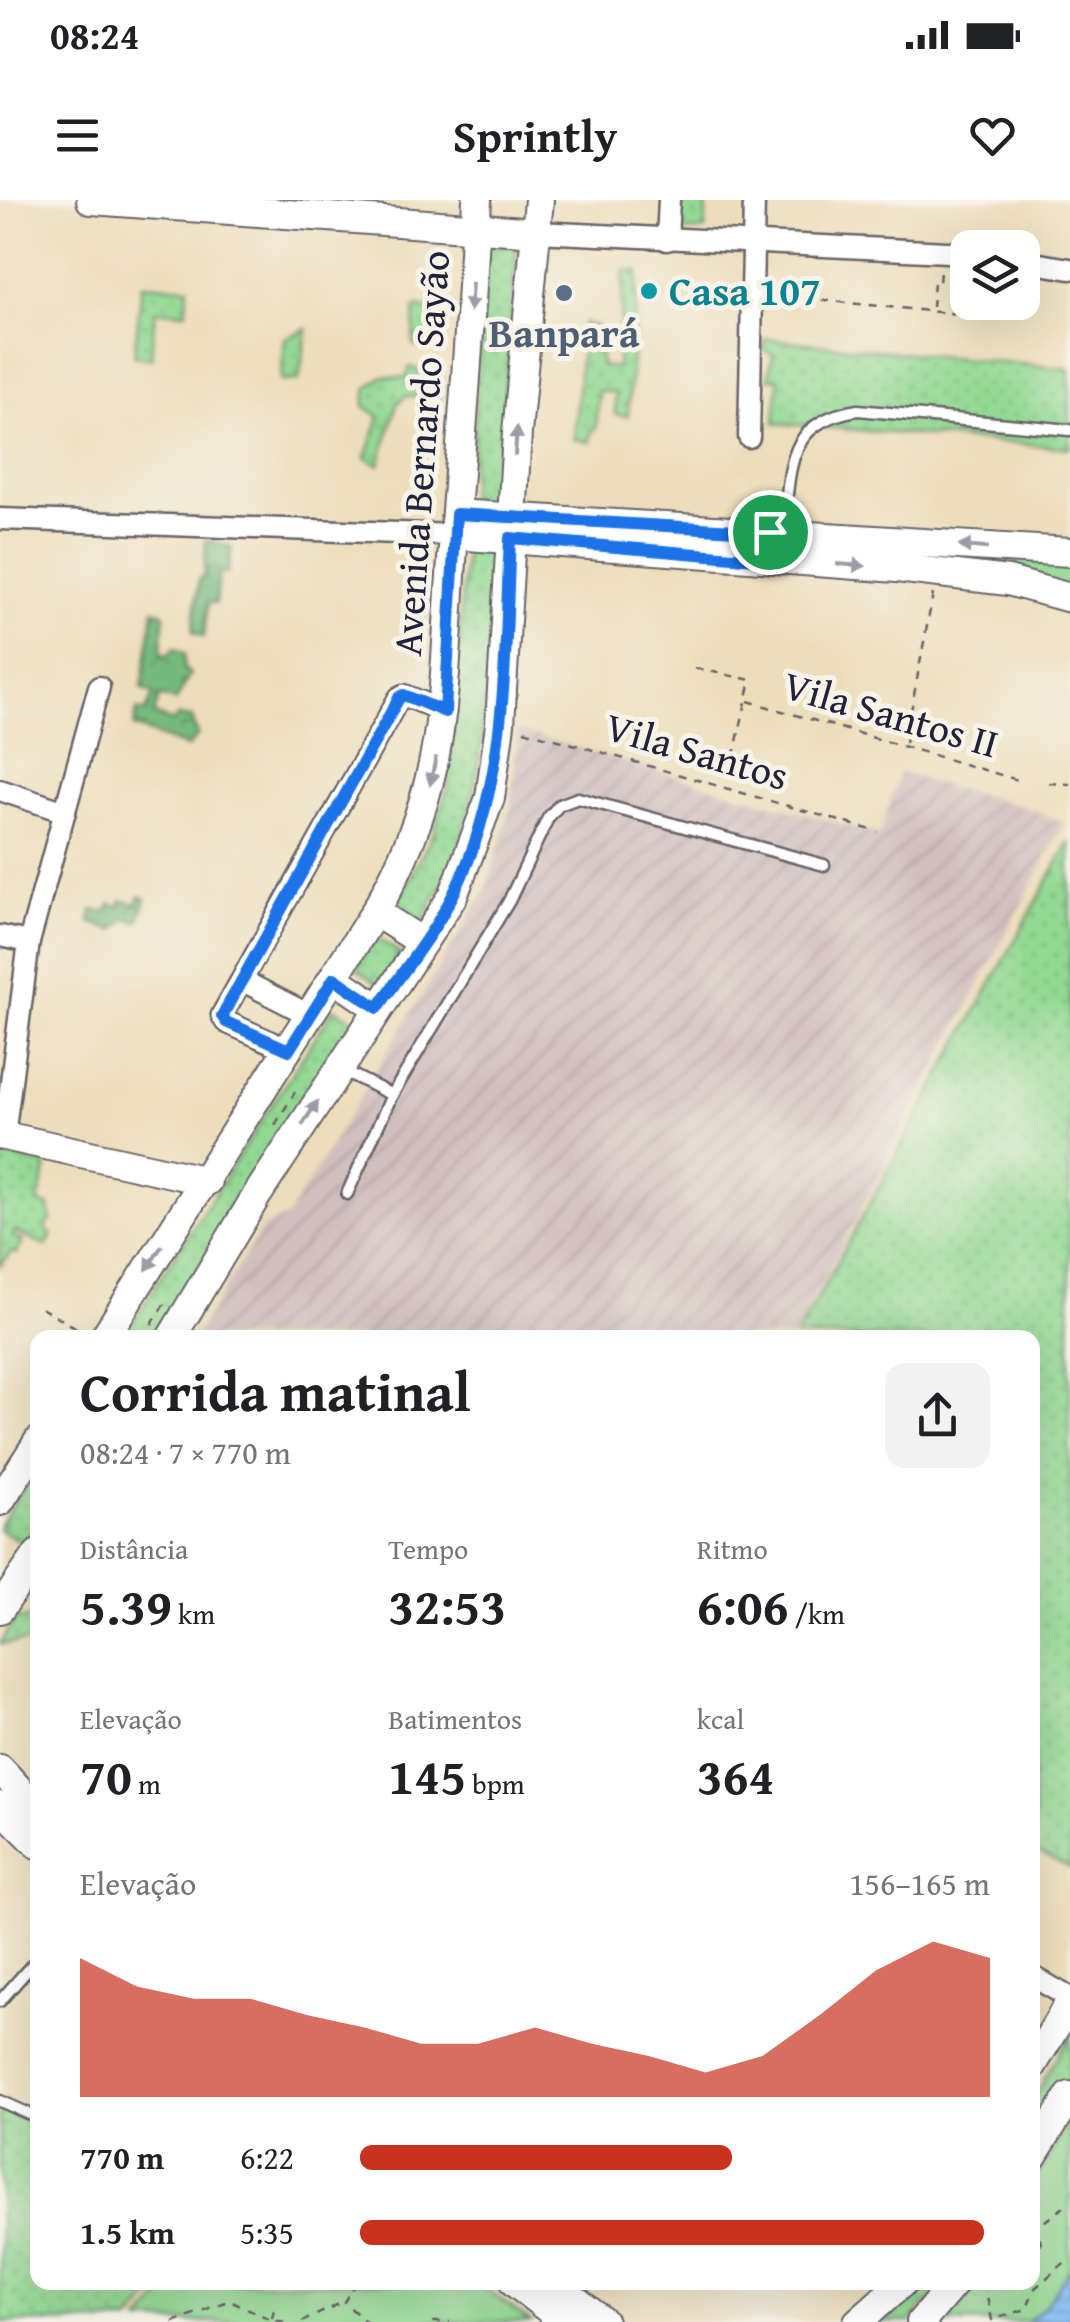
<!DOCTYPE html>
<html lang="pt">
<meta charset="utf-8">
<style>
body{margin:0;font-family:"Gentium Book Plus",serif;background:#f2f2f2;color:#202124;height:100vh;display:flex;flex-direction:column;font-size:38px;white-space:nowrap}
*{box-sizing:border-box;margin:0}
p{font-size:32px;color:#757577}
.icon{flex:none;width:55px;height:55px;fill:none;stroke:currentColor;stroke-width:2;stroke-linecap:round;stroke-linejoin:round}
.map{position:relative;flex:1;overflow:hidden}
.panel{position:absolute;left:30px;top:1130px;width:1010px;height:960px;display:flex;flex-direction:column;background:#fff;border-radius:20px;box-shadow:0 10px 40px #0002}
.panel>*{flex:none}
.controls{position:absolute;left:950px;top:30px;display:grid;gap:20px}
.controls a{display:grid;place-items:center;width:90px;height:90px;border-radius:20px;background:#fff;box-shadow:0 10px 40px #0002;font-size:50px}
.pin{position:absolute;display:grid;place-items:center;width:85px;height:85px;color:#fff;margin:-42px;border:5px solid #fff;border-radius:50%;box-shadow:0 2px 10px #0007}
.round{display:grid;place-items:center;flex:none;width:105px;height:105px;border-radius:20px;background:#f2f2f2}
.headline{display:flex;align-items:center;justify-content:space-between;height:170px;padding:0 50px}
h1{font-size:55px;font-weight:700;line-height:75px}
.stats{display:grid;grid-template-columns:repeat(3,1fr);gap:15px;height:170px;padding:10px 50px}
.stats div{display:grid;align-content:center}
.stats b{font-size:50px;font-weight:700}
.stats small{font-size:28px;font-weight:400}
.stats p{font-size:28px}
.chart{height:280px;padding:20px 50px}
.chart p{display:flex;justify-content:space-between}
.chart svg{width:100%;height:180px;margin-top:10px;fill:#c8321e;opacity:.7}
ul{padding:0 50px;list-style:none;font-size:32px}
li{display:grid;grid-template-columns:160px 120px 1fr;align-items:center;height:75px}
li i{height:25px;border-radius:12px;background:#c8321e}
.status{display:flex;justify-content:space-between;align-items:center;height:70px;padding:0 50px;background:#fff;direction:ltr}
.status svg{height:28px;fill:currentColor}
header{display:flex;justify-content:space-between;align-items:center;height:130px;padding:0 50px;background:#fff;font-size:45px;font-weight:700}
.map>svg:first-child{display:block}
.industrial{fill:url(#industrial-furrows)}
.grass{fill:url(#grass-dots);stroke:#5a7e67;stroke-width:2.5}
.forest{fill:url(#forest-crowns);stroke:#4c6e5c;stroke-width:2.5}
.park{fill:#93d993;stroke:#5a7e67;stroke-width:2.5}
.water{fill:url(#water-rules);stroke:#526f97;stroke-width:2.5}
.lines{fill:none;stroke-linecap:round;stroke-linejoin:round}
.lane-casing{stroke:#696468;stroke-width:15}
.street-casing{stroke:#696468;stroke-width:25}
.secondary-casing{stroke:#696468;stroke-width:32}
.path{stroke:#696468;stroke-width:2.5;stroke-dasharray:8 8;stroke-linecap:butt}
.lane{stroke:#fff;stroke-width:10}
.street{stroke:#fff;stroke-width:20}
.secondary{stroke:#fff;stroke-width:28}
.oneway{fill:#9c9ca7}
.route-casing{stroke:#fff;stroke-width:20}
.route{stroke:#1a73e8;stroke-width:12}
.culture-dot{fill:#0f9aa8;stroke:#f7f3e8;stroke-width:4}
.service-dot{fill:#5c6f8a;stroke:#f7f3e8;stroke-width:4}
.labels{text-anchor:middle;stroke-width:10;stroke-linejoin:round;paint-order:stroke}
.culture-label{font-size:40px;font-weight:bold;fill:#0d838f;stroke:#f7f3e8;text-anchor:start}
.service-label{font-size:40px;font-weight:bold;fill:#4e5e75;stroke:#f7f3e8}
.street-label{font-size:40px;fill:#22223b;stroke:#f7f3e8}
</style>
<div class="status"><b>08:24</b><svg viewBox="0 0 49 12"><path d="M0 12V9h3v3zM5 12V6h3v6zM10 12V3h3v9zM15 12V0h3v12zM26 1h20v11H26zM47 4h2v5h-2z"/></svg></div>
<header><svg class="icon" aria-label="menu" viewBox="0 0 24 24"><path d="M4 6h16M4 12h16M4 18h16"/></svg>Sprintly<svg class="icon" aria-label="heart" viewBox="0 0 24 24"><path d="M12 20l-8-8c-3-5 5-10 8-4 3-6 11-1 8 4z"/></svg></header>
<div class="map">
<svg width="1070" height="2122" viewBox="0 0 1070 2122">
<defs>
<pattern id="industrial-furrows" width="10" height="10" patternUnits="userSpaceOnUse" patternTransform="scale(2.5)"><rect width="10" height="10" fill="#d1bfbe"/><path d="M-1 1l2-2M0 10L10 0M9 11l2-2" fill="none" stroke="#b3a4a4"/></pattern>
<pattern id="grass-dots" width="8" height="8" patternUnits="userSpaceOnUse" patternTransform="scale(2.5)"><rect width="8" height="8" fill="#93d993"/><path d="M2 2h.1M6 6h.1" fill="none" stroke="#7eba80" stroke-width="1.8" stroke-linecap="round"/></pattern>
<pattern id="forest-crowns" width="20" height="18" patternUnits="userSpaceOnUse" patternTransform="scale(2.5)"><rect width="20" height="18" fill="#76b97d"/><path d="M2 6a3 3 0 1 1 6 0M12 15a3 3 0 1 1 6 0" fill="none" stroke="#609668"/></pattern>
<pattern id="water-rules" width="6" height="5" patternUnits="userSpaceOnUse" patternTransform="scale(2.5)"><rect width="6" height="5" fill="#81bcf3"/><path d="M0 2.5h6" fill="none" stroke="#6fa1d1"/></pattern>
</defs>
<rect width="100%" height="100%" fill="#f7f3e8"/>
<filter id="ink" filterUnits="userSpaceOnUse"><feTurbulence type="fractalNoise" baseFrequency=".01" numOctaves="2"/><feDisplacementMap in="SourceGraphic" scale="20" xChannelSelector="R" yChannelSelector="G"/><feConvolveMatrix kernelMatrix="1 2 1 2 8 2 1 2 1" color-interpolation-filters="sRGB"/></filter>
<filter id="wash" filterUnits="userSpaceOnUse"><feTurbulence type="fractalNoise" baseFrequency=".0048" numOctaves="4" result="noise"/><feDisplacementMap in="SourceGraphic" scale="40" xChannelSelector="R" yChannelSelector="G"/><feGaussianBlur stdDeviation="2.25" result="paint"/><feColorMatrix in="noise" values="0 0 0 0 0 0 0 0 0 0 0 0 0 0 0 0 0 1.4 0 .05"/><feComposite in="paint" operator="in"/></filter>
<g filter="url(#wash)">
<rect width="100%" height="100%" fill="#eddebb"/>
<polygon class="industrial" points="518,531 880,635 899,573 1028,608 1064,623 794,1137 194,1138 262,1028 287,1017 486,690 511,606"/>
<g class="grass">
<polygon points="676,0 707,0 705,30 675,33"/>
<polygon points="487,46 517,47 496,300 469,300"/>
<polygon points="624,71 638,71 628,216 615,214 616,193 599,191 596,229 592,229 590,242 574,239 583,123 597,127 601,166 617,168"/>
<polygon points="142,84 188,87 186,112 155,111 151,158 134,156"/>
<polygon points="415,107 446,112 445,140 437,150 413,145"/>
<polygon points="307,129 299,180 281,181 285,138"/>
<polygon points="766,139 1070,169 1070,248 775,223 779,179 768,178 773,154 763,150"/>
<polygon points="410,167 442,176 441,198 405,196 397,204 379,265 366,258 380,217 364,206 367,189 383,176 406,178"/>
<path d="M465,349L496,351C488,447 490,551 460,643C451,671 434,699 420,726L393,710L434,632L448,587Z"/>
<polygon points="1070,641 1070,1668 1033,1650 1032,1138 796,1137"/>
<polygon points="376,737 400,753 381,786 356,768"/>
<polygon points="334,808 358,823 154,1137 122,1138"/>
<polygon points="0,954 47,966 38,1003 49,1006 51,1020 45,1027 52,1036 46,1046 15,1031 13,1037 23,1041 17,1054 11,1052 0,1066"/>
<polygon points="37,1267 37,1323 25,1343 0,1330 0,1325"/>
<polygon points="37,1417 37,1441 0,1444 14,1420"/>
<polygon points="1070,1834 1070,1882 1033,1943 1033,1899"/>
<polygon points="0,1905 37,1919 38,2082 164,2083 130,2122 0,2122"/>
<polygon points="918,2083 945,2083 910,2122 878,2122"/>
</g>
<g class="forest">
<polygon points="206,340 232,347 228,372 219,374 216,403 208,403 204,437 193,432 199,378 204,378"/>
<polygon points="154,409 165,414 161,454 168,455 174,448 185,454 184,469 190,474 176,501 159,496 154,515 174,522 177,516 192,518 198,535 188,547 134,527 137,510 146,512 153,494 142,488"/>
<polygon points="140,696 146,699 138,722 127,718 113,731 90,722 92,710 106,712 111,703 120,707 121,700 136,704"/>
</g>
<g class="park">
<polygon points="1017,352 1070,355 1070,394 1014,374"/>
<polygon points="1070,1920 1070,2069 1044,2107 1026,2122 938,2122 971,2083 1032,2082 1033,1983"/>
<polygon points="175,2082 477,2083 531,2122 140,2122"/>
</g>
<polygon class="water" points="1070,2069 1070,2122 1026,2122 1044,2107"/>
</g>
<g filter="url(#ink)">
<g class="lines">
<defs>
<g id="lane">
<path d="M783,331C791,270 784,221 858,210L1070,230"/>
<polyline points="344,871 392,895"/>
<polyline points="347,994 392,895 509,701 548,618 559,605 578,598 824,665"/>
<polyline points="0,1801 38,1758"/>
<polyline points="0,1901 38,1918"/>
</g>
<g id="street">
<polyline points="537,32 968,53"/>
<polyline points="667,40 669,0"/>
<polyline points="1022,61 1070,69"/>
<polyline points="749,237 754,0"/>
<polyline points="0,319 454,335"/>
<polyline points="0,590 65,612"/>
<polyline points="0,736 29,742"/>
<polyline points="249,784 309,815"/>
<polyline points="289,850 226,822 222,815 399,498 404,495 445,512"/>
<polyline points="4,936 29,742 99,487"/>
<polyline points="1032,1776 1070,1798"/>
</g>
<g id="secondary">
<polyline points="91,0 537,32"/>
<polyline points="456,314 1070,352"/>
<polyline points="454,335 897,368 1008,381 1070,398"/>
<polyline points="375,712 422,742"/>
<polyline points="334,778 378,808"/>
<polyline points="0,935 207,981"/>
<path d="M104,1138L375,712C454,575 441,485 454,336C463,224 471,112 477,0"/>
<polyline points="171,1138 257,995 453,696 490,598 500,524 517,233 539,0"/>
<polyline points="0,1301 38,1242"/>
<polyline points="0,1409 38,1354"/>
<polyline points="0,1569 38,1610"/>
<polyline points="0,1606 38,1644"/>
<polyline points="1032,1866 1070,1802"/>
<polyline points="1032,1957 1070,1896"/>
<polyline points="514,2082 565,2122"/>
<polyline points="553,2082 603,2122"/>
<polyline points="858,2122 903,2082"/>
<polyline points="921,2122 955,2082"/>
</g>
</defs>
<use href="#lane" class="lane-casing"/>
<use href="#street" class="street-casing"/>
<use href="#secondary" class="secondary-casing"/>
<g class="path">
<polyline points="790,97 1008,119"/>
<polyline points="932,107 934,82 939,83 940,71"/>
<polyline points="695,468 751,480 730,572"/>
<polyline points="748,501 1018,580"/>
<polyline points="524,530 878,632"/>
<polyline points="905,543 933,394"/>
<polyline points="1049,583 1070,584"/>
<polyline points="275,925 295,892"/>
<polyline points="41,1108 84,1132"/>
<polyline points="143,1138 168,1098"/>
<polyline points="1032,2031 1070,2002"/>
<polyline points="1032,2055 1042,2049 1037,2026"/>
<polyline points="356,2082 344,2102 366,2122"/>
<polyline points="984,2082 992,2120 1026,2109 1035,2088 1070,2058"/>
<polyline points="272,2118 274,2109"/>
<polyline points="173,2122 230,2100 272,2120 287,2122"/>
<polyline points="302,2122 343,2102"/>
<polyline points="433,2122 450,2122"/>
</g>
<use href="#lane" class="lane"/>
<use href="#street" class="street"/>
<use href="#secondary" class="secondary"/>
</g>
<defs><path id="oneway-solid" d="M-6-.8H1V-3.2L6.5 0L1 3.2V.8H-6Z" transform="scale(2.5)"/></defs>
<g class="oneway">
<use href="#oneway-solid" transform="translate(471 97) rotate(94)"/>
<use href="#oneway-solid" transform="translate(516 241) rotate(-86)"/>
<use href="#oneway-solid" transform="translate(973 347) rotate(-175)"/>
<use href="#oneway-solid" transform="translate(851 365) rotate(4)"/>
<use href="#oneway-solid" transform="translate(433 571) rotate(102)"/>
<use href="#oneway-solid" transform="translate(310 913) rotate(-57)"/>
<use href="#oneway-solid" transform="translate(154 1058) rotate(123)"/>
</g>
</g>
<g class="lines" filter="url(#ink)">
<defs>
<path id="route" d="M456,314L770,332L768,360L510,338C504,458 509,583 454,693C434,733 403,771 378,808L334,778L289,850L226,822L222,816L399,498L404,495L445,512Z"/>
</defs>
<use href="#route" class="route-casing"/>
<use href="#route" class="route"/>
</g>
<circle class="culture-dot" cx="649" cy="91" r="10"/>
<circle class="service-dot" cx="564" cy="93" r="10"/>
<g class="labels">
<g class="culture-label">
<text x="669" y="105">Casa 107</text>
</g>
<g class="service-label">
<text x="564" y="147">Banpará</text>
</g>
<g class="street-label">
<text transform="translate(421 253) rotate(-86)" y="14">Avenida Bernardo Sayão</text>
<text transform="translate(891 514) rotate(16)" y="14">Vila Santos II</text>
<text transform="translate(697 551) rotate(16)" y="14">Vila Santos</text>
</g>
</g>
</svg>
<div class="controls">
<a><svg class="icon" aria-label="layers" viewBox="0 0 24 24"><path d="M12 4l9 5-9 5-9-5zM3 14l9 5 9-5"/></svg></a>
</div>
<div class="pin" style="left:770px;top:332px;background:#1e9e55"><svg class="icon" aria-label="arrive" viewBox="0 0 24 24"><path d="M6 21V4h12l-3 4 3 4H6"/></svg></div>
<section class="panel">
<div class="headline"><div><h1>Corrida matinal</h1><p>08:24 · 7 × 770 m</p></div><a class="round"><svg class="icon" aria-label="share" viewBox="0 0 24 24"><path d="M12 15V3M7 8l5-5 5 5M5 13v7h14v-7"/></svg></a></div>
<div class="stats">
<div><p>Distância</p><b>5.39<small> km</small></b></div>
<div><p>Tempo</p><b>32:53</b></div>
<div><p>Ritmo</p><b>6:06<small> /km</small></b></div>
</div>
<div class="stats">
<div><p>Elevação</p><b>70<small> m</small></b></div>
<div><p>Batimentos</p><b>145<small> bpm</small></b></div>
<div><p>kcal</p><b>364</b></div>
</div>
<div class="chart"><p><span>Elevação</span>156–165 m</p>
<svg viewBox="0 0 160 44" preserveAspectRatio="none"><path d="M0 44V10L10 17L20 20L30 20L40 24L50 27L60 31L70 31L80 27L90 31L100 34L110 38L120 34L130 24L140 13L150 6L160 10V44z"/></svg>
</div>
<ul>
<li><b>770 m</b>6:22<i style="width:59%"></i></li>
<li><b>1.5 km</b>5:35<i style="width:99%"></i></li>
</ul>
</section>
</div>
